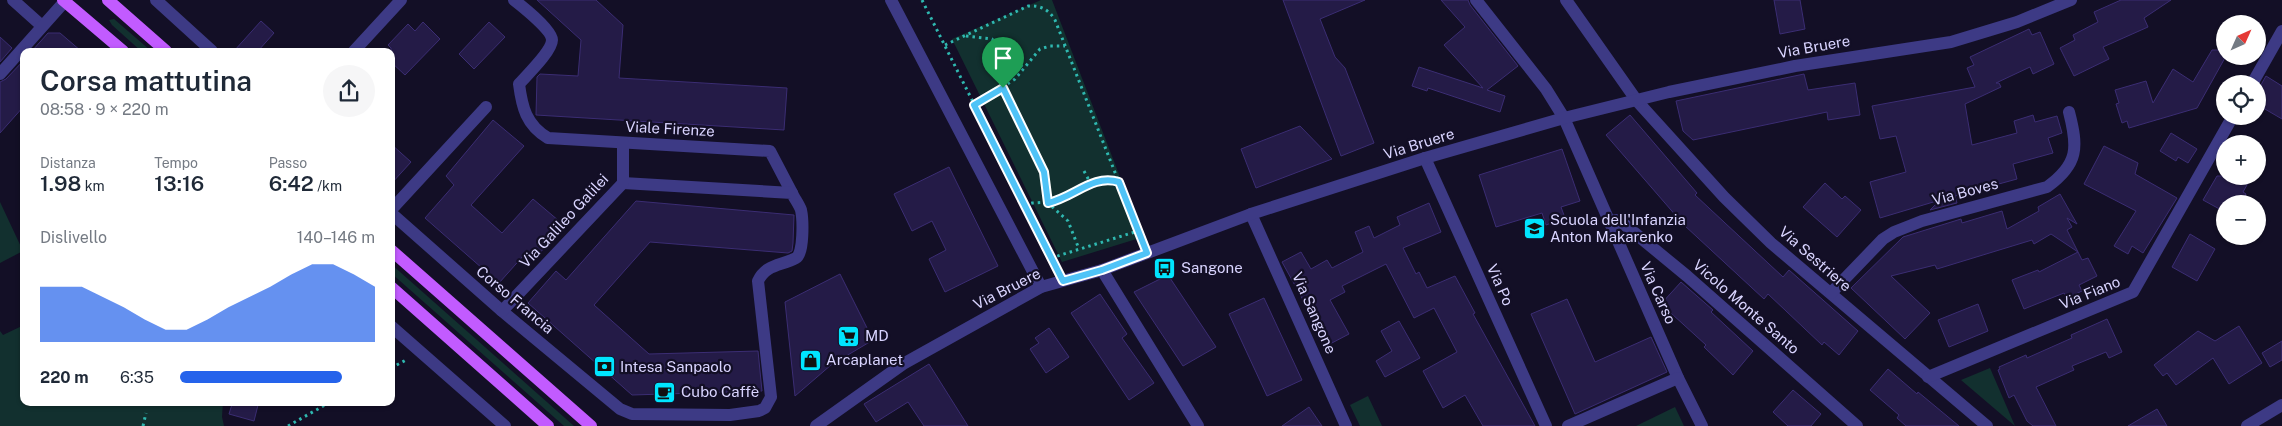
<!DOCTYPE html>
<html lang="it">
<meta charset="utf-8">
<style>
body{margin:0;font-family:"Public Sans",sans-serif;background:#f6f6f7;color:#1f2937;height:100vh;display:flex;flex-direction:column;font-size:19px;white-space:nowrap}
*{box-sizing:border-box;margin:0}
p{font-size:16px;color:#747a83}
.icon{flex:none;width:28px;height:28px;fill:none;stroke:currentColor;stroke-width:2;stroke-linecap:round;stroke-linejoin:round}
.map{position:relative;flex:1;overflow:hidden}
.details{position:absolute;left:20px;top:48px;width:375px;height:358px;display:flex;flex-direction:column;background:#fff;border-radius:10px;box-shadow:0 1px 4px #0004}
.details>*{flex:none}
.needle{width:32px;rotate:45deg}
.controls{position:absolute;left:2216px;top:15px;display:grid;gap:10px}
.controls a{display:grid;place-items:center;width:50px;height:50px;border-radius:50%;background:#fff;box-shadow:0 1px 4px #0004;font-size:25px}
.pin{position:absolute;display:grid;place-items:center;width:42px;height:42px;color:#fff;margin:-51px -21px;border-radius:50% 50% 50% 0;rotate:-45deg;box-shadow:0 0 5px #0007}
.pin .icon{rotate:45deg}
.round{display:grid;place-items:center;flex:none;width:52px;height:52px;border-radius:26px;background:#f6f6f7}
.summary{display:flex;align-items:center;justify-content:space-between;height:85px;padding:0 20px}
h1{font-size:28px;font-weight:600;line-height:38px}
.figures{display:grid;grid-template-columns:repeat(3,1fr);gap:8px;height:85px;padding:5px 20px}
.figures div{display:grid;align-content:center}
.figures b{font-size:21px;font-weight:600}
.figures small{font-size:14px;font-weight:400}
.figures p{font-size:14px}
.chart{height:140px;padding:10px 20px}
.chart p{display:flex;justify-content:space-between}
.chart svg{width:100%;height:90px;margin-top:5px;fill:#2563eb;opacity:.7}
ul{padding:0 20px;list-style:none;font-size:16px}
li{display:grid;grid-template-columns:80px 60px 1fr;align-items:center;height:38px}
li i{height:12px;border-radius:6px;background:#2563eb}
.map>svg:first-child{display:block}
.green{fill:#12302f}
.building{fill:#241b47;stroke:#3b2d73}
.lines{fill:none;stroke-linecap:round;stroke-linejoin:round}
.path{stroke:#2fb8b0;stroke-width:3;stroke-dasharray:2.5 4;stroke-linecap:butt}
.minor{stroke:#3d3a85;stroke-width:12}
.major{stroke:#c25bff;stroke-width:12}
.route-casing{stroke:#fff;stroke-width:10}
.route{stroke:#4fc3f7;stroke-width:6}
.labels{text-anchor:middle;stroke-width:4.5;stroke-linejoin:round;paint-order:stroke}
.street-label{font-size:15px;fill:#d9d4ff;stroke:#130f26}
.poi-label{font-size:15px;fill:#d9d4ff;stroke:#130f26;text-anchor:start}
</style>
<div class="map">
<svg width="2282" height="426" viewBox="0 0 2282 426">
<rect width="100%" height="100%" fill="#130f26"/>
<g class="green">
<polygon points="1041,0 1052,0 1143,237 1062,262 952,39"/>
<polygon points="114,19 151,51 141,51 112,25 109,20"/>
<polygon points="0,202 23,251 0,263"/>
<polygon points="391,264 574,426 564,426 391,273"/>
<polygon points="24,325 24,401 223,401 222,417 224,426 0,426 0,331 3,335"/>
<polygon points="1990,368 2015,426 1961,380"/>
<polygon points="1368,396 1382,426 1360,426 1350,405"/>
<polygon points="1675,407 1684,426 1636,426"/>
</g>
<g class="building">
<polygon points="537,0 596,0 623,25 619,78 787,88 784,130 536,115 537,77 540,74 578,76 581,40"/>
<polygon points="1283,0 1365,0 1320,19 1335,57 1345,68 1374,143 1341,156"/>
<polygon points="1441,0 1468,0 1470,5 1518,66 1487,90 1505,96 1500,112 1428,88 1427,91 1412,86 1419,67 1483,88 1444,45 1465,27"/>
<polygon points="1774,0 1800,0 1805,29 1780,34"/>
<polygon points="2121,0 2171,0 2144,18 2148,27 2103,47 2109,59 2074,76 2060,48 2075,40 2073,35 2098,22 2094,12"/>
<polygon points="261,21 274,33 258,51 234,51"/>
<polygon points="423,22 440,39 405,75 391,62 391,48 388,45 408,24 415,31"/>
<polygon points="489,22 505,37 474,69 459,54"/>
<polygon points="2029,29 2032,35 2040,32 2054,64 2033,74 2030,67 1996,83 1999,83 2001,87 1965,104 1972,145 2017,133 2014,121 2033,115 2035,122 2057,116 2062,133 2048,138 2053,153 2013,164 2017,179 1955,196 1957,203 1930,210 1940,200 1880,218 1870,182 1906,172 1896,136 1880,139 1872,106 1975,87 1967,68 1974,65 1970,57"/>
<polygon points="48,33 60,33 81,51 32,51"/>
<polygon points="0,37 12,48 0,62"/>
<polygon points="2212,50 2218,50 2226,56 2197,108 2129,128 2127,121 2122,123 2116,104 2119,103 2115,90 2146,81 2153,103 2173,69 2193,82"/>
<polygon points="24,60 24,106 0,133 0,82 6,79"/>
<polygon points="1804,74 1808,90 1855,83 1860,115 1828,120 1827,112 1693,140 1683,131 1676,101"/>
<polygon points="2266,76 2282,86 2282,119 2258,105 2258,90"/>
<polygon points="1630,115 1697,193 1695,195 1783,277 1789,270 1858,331 1839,355 1824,342 1822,345 1768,294 1764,299 1684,225 1606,135"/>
<polygon points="493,120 524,146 471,205 502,233 533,199 565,226 533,260 524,255 499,283 425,218 454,185 446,176"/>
<polygon points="1300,126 1332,159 1256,188 1241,149"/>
<polygon points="2171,133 2197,149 2188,163 2178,157 2176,161 2160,151"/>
<polygon points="391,144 411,162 391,184"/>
<polygon points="2104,146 2138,163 2135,174 2177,198 2143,253 2132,246 2128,254 2114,246 2136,211 2084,184"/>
<polygon points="1562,149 1580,201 1561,207 1565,218 1546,225 1542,213 1496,227 1479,175"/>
<polygon points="949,167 998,266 945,292 929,259 946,250 932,221 912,231 894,194"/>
<polygon points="2217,176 2252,176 2243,192 2246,194 2241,204 2225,204 2225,212 2203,200"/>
<polygon points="1825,183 1842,199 1845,196 1861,210 1837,237 1803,207"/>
<polygon points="2060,194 2077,224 2067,218 2072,227 2067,230 2078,252 2051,234 2034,244 2032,240 1937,269 1935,265 1891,276 1930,313 1905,339 1851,288 1903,237 1961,219 1962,223 2002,211 2007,229 2039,211 2038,207"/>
<polygon points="636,201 794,215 793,243 792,251 788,253 650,242 594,305 649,354 758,351 762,391 632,395 528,303 556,271 566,280"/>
<polygon points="1429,203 1441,232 1403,248 1416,274 1419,272 1427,288 1455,276 1475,313 1473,314 1535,426 1483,426 1465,395 1443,408 1423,371 1457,352 1434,308 1414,318 1386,264 1342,286 1345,292 1330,300 1349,334 1328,345 1282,262 1301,252 1311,269 1327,260 1332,268 1363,252 1355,232 1369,226 1374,238 1400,225 1397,217"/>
<polygon points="2190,234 2215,249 2197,281 2172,267"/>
<polygon points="2078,252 2082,260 2088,258 2097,276 2079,285 2082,291 2067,298 2064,293 2024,309 2012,280 2038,270 2039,272"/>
<polygon points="840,274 873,340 831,365 795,396 785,302"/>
<polygon points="1168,275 1216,347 1183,366 1134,292"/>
<polygon points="1681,282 1713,310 1711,312 1753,351 1733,375 1704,347 1706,345 1661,304"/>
<polygon points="1100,294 1127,334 1122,338 1154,383 1129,400 1071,313"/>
<polygon points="1264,298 1302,380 1267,396 1229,314"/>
<polygon points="1567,299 1595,362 1651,337 1667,372 1575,414 1531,314"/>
<polygon points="1978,304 1988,331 1949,347 1938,320"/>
<polygon points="2107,319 2122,352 2109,358 2106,352 2072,366 2074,370 2036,387 2056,426 2033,426 2027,421 2014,395 2009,398 1998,370 2000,369 1999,367 2026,355 2027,358 2072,338 2071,335"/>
<polygon points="1399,321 1420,358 1385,377 1376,361 1392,351 1381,331"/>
<polygon points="2239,326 2262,363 2229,384 2213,358 2176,385 2167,373 2163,376 2154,365 2198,331 2215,341"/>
<polygon points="1049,328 1069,357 1046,373 1030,349 1039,343 1035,338"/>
<polygon points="2282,341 2282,360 2270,367 2262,353"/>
<polygon points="929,364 968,426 924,426 908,402 876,422 864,404"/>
<polygon points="1888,369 1917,394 1918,392 1959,426 1906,426 1897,418 1899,415 1870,390"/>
<polygon points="1793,390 1821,414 1811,426 1788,426 1773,412"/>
<polygon points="233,401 259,401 254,421 229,414"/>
<polygon points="1309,407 1322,426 1282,426"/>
<polygon points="2157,409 2167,426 2128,426"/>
</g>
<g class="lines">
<g class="path">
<polyline points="922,0 1056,268"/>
<polyline points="966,36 992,39 1004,52 1025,69"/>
<path d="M945,45L1028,6C1041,5 1049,10 1055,20L1142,241"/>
<polyline points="1003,88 1044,172 1048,203 1068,221 1079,249"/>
<polyline points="975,105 1015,79 1040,49 1050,46 1065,46"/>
<polyline points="1084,171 1091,184"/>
<polyline points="1025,205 1032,203 1052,202 1079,191 1099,180 1118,181"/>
<polyline points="1051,258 1138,231"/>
<polyline points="391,368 408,359"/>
<polyline points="143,426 146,413"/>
<polyline points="288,426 332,401"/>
</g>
<g class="minor">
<polyline points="13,0 42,26"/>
<polyline points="156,0 212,51"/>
<path d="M514,0C523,7 552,30 552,40C552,51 527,75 519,84C522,107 526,125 548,138L770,151L792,193"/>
<polyline points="891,0 1041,287"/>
<polyline points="1476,0 1546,89 1564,118 1678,378 1702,426"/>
<polyline points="1566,0 1637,101 1724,197 1771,243 1987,426"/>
<polyline points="354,51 401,0"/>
<polyline points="0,74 66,0"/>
<polyline points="2252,84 2282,31"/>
<polyline points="1425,158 1546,426"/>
<polyline points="391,210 486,107"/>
<path d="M391,213L502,311L620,409L632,414L730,415L759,411L765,408L771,397L758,281C766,264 781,266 796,258C804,254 803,219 801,210C799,204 794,198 792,193L623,183"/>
<polyline points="1251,214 1346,426"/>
<polyline points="1609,222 1616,220 1625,225 1687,276 1857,426"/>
<polyline points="1102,270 1198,426"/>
<path d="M1831,293L1883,239L1894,232L1922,221L2047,187C2079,164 2078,147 2069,112"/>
<polyline points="502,311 623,183 623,143"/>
<polyline points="391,326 505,426"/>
<polyline points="1928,377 2133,292 2233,116"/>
<polyline points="816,426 903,364 1041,287 1102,270 1251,214 1425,158 1564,118 1669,92 1795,66 1951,42 2017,22 2071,0"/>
<polyline points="1568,426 1678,378"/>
<polyline points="2247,426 2282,405"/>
</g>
<g class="major">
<polyline points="63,0 123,51"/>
<polyline points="108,0 166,51"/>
<polyline points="391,250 591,426"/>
<polyline points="391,287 548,426"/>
</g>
</g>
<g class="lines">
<defs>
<path id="route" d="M1003,88L1044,172L1048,203C1075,197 1092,174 1119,182L1147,253L1102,270L1063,281L974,105Z"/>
</defs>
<use href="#route" class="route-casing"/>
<use href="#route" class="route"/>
</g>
<defs>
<symbol id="school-square" viewBox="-11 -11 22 22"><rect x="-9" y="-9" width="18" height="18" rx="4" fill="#00e5ff" stroke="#130f26"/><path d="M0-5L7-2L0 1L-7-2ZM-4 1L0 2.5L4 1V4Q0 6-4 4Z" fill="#111"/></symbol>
<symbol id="bus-square" viewBox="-11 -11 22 22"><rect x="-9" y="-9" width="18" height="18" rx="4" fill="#00e5ff" stroke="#130f26"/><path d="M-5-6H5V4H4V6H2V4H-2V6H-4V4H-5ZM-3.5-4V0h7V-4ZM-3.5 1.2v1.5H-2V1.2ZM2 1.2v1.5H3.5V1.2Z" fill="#111"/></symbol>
<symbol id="supermarket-square" viewBox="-11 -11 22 22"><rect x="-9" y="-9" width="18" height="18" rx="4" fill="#00e5ff" stroke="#130f26"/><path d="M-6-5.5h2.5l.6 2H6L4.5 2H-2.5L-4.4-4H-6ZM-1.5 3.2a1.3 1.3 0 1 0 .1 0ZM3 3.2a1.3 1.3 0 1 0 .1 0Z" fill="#111"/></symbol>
<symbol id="shop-square" viewBox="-11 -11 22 22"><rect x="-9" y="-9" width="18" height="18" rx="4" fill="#00e5ff" stroke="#130f26"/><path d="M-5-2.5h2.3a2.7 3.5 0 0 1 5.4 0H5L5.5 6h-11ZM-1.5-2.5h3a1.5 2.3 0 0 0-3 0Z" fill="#111"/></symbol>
<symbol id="bank-square" viewBox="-11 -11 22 22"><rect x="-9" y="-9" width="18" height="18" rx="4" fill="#00e5ff" stroke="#130f26"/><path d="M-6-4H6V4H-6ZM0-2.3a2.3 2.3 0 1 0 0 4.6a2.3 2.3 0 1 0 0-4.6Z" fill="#111"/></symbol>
<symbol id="cafe-square" viewBox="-11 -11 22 22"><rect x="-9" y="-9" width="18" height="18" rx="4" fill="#00e5ff" stroke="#130f26"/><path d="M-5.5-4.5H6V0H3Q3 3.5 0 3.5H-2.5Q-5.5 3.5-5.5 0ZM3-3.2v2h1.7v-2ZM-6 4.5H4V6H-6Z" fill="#111"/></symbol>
</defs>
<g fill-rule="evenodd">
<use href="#school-square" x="1522" y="216" width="25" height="25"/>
<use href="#bus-square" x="1152" y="256" width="25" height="25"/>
<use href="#supermarket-square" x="836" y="324" width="25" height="25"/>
<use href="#shop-square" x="798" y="348" width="25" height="25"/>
<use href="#bank-square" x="592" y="354" width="25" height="25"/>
<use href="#cafe-square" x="652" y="380" width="25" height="25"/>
</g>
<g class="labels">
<g class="street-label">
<text transform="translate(1814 47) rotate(-10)" y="5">Via Bruere</text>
<text transform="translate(670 129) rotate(3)" y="5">Viale Firenze</text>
<text transform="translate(1419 144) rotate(-17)" y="5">Via Bruere</text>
<text transform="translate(1965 192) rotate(-15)" y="5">Via Boves</text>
<text transform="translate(564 221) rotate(-47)" y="5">Via Galileo Galilei</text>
<text transform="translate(1815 259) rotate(41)" y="5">Via Sestriere</text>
<text transform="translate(1500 285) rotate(66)" y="5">Via Po</text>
<text transform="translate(1007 289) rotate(-27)" y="5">Via Bruere</text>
<text transform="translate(1658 293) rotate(66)" y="5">Via Carso</text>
<text transform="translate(2090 293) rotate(-22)" y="5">Via Fiano</text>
<text transform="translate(515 300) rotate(40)" y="5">Corso Francia</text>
<text transform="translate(1746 307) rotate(41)" y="5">Vicolo Monte Santo</text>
<text transform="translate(1314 313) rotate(66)" y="5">Via Sangone</text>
</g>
<g class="poi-label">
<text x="1550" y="225">Scuola dell'Infanzia<tspan x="1550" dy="17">Anton Makarenko</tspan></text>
<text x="1181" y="273">Sangone</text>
<text x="865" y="341">MD</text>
<text x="826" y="365">Arcaplanet</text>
<text x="620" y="372">Intesa Sanpaolo</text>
<text x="681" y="397">Cubo Caffè</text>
</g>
</g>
</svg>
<div class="controls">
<a><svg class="needle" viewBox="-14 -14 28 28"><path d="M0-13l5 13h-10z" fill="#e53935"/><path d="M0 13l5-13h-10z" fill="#747a83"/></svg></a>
<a><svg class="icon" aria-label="locate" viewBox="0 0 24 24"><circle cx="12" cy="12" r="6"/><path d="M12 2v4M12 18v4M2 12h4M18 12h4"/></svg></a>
<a>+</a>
<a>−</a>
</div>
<div class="pin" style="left:1003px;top:88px;background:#1e9e55"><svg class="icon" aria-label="arrive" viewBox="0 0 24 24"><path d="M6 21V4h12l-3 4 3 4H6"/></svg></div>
<section class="details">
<div class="summary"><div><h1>Corsa mattutina</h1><p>08:58 · 9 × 220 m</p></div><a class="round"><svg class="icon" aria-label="share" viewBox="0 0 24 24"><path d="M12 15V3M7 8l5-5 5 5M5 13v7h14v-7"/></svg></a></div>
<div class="figures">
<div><p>Distanza</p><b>1.98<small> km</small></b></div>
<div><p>Tempo</p><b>13:16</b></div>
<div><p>Passo</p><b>6:42<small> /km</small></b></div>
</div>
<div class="chart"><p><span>Dislivello</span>140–146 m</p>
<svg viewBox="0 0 160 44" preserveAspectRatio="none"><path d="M0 44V17L10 17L20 17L30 22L40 27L50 33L60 38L70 38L80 33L90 27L100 22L110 17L120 11L130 6L140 6L150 11L160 17V44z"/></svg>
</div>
<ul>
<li><b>220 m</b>6:35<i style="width:83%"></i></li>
</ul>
</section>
</div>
